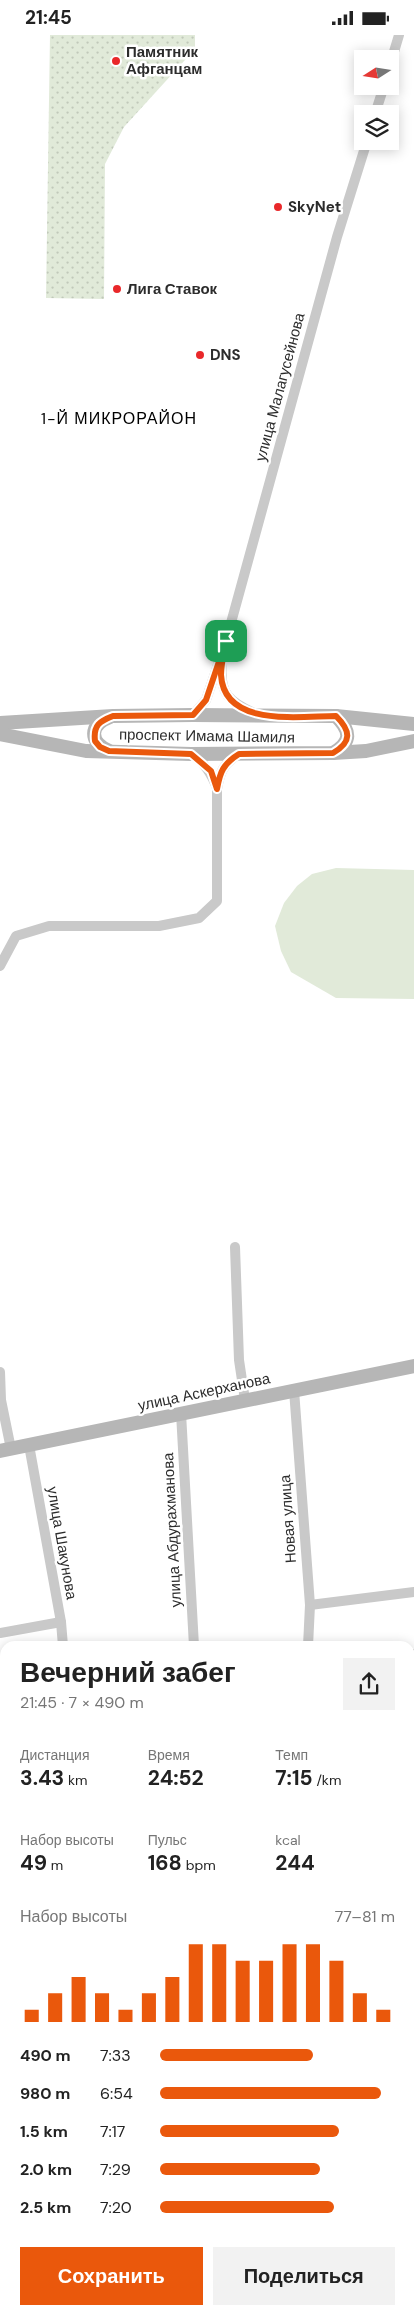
<!DOCTYPE html>
<html lang="ru">
<meta charset="utf-8">
<style>
body{margin:0;font-family:"DM Sans",sans-serif;background:#f2f2f2;color:#222;height:100vh;display:flex;flex-direction:column;font-size:19px;white-space:nowrap}
*{box-sizing:border-box;margin:0}
p{font-size:16px;color:#767676}
.icon{flex:none;width:28px;height:28px;fill:none;stroke:currentColor;stroke-width:2;stroke-linecap:round;stroke-linejoin:round}
.map{position:relative;flex:1;overflow:hidden}
.panel{position:absolute;left:0px;top:1606px;width:415px;height:674px;display:flex;flex-direction:column;background:#fff;border-radius:15px 15px 0 0;box-shadow:0 2px 12px #0003}
.panel>*{flex:none}
.needle{width:32px;rotate:258deg}
.buttons{position:absolute;left:354px;top:15px;display:grid;gap:10px}
.buttons a{display:grid;place-items:center;width:45px;height:45px;border-radius:0px;background:#fff;box-shadow:0 2px 12px #0003;font-size:25px}
.pin{position:absolute;display:grid;place-items:center;width:42px;height:42px;color:#fff;margin:-21px;border-radius:10px;box-shadow:0 2px 8px #0006}
.round{display:grid;place-items:center;flex:none;width:52px;height:52px;border-radius:0px;background:#f2f2f2}
.head{display:flex;align-items:center;justify-content:space-between;height:85px;padding:0 20px}
h1{font-size:28px;font-weight:700;line-height:38px}
.stats{display:grid;grid-template-columns:repeat(3,1fr);gap:8px;height:85px;padding:5px 20px}
.stats div{display:grid;align-content:center}
.stats b{font-size:21px;font-weight:700}
.stats small{font-size:14px;font-weight:400}
.stats p{font-size:14px}
.chart{height:140px;padding:10px 20px}
.chart p{display:flex;justify-content:space-between}
.chart svg{width:100%;height:90px;margin-top:5px;stroke:#ea580c;stroke-width:6}
.button{display:flex;gap:10px;margin-top:auto;padding:10px 20px}
.button a{flex:1;height:58px;border-radius:0px;background:#ea580c;color:#fff;font-size:20px;font-weight:700;line-height:58px;text-align:center}
.button a+a{background:#f2f2f2;color:#222}
ul{padding:0 20px;list-style:none;font-size:16px}
li{display:grid;grid-template-columns:80px 60px 1fr;align-items:center;height:38px}
li i{height:12px;border-radius:6px;background:#ea580c}
.status{display:flex;justify-content:space-between;align-items:center;height:35px;padding:0 25px;background:#fff;direction:ltr}
.status svg{height:14px;fill:currentColor}
.map>svg:first-child{display:block}
.green{fill:url(#green-dots)}
.cemetery{fill:url(#cemetery-stones)}
.pitch{fill:#e1ead9}
.lines{fill:none;stroke-linecap:round;stroke-linejoin:round}
.street{stroke:#c9c9c9;stroke-width:10}
.secondary{stroke:#b6b6b6;stroke-width:14}
.rail{stroke:#818181;stroke-width:3;stroke-dasharray:5 4;stroke-linecap:butt}
.route-casing{stroke:#fff;stroke-width:10}
.route{stroke:#ea580c;stroke-width:6}
.poi-dot{fill:#e9282a;stroke:#fff;stroke-width:2}
.labels{text-anchor:middle;stroke-width:5;stroke-linejoin:round;paint-order:stroke}
.poi-label{font-size:15px;font-weight:bold;fill:#2c2c2c;stroke:#fff;text-anchor:start}
.street-label{font-size:15px;fill:#2c2c2c;stroke:#fff}
.neighbourhood-label{font-size:16px;letter-spacing:1px;fill:#000;stroke:#fff}
</style>
<div class="status"><b>21:45</b><svg viewBox="0 0 49 12"><path d="M0 12V9h3v3zM5 12V6h3v6zM10 12V3h3v9zM15 12V0h3v12zM26 1h20v11H26zM47 4h2v5h-2z"/></svg></div>
<div class="map">
<svg width="414" height="2279" viewBox="0 0 414 2279">
<defs>
<pattern id="green-dots" width="8" height="8" patternUnits="userSpaceOnUse" patternTransform="scale(1.25)"><rect width="8" height="8" fill="#e1ead9"/><path d="M2 2h.1M6 6h.1" fill="none" stroke="#c1c9ba" stroke-width="1.8" stroke-linecap="round"/></pattern>
<pattern id="cemetery-stones" width="16" height="16" patternUnits="userSpaceOnUse" patternTransform="scale(1.25)"><rect width="16" height="16" fill="#e1ead9"/><path d="M2 7V4a2 2 0 0 1 4 0v3zM10 15v-3a2 2 0 0 1 4 0v3z" fill="#c1c9ba"/></pattern>
</defs>
<rect width="100%" height="100%" fill="#fff"/>
<polygon class="green" points="50,0 195,0 195,14 124,92 105,129 104,264 46,263"/>
<polygon class="cemetery" points="410,2267 414,2267 414,2279 206,2279 205,2275 410,2275"/>
<polygon class="pitch" points="336,833 414,835 414,964 336,963 291,937 281,916 275,891 284,868 297,851 312,839"/>
<g class="lines">
<g class="street">
<polyline points="390,30 399,0"/>
<polyline points="375,79 384,51"/>
<path d="M222,629C219,658 229,667 254,678"/>
<polyline points="193,680 206,665 226,606 337,202 367,106"/>
<path d="M191,719C205,728 211,738 217,753"/>
<path d="M0,931L16,901L49,891H159L199,883L217,866V754C220,737 223,729 239,719"/>
<polyline points="235,1212 239,1325 245,1365"/>
<polyline points="0,1337 1,1365 11,1414"/>
<polyline points="294,1355 310,1570 308,1611"/>
<polyline points="181,1378 194,1611"/>
<polyline points="29,1410 61,1587 63,1611"/>
<polyline points="310,1570 414,1557"/>
<polyline points="0,1598 61,1587"/>
<polyline points="410,1620 414,1619"/>
<polyline points="0,1706 5,1705"/>
<polyline points="410,1724 414,1724"/>
<polyline points="410,2122 414,2122"/>
<polyline points="0,2152 5,2152"/>
<polyline points="410,2257 414,2257"/>
<polyline points="144,2275 144,2279"/>
<polyline points="195,2275 196,2279"/>
</g>
<g class="secondary">
<polyline points="0,688 113,681 193,680 336,681 414,689"/>
<polyline points="0,699 86,716 191,719 333,718 366,716 414,706"/>
<path d="M109,716C89,707 89,690 110,682"/>
<path d="M333,718C352,707 351,696 336,681"/>
<polyline points="0,1416 414,1331"/>
</g>
<g class="rail">
<polyline points="410,2107 414,2106"/>
<polyline points="0,2137 5,2137"/>
</g>
</g>
<g class="lines">
<defs>
<path id="route" d="M226,606C224,617 221,629 221,640C224,693 300,681 336,681C351,696 352,707 333,718L239,719C223,729 220,737 217,754L211,736L191,719L109,716L100,712L95,706C93,690 100,686 113,681L193,680L206,665Z"/>
</defs>
<use href="#route" class="route-casing"/>
<use href="#route" class="route"/>
</g>
<g class="poi-dot">
<circle cx="116" cy="26" r="5"/>
<circle cx="278" cy="172" r="5"/>
<circle cx="117" cy="254" r="5"/>
<circle cx="200" cy="320" r="5"/>
</g>
<g class="labels">
<g class="poi-label">
<text x="126" y="22">Памятник<tspan x="126" dy="17">Афганцам</tspan></text>
<text x="288" y="177">SkyNet</text>
<text x="127" y="259">Лига Ставок</text>
<text x="210" y="325">DNS</text>
</g>
<g class="street-label">
<text transform="translate(280 352) rotate(-75)" y="5">улица Малагусейнова</text>
<text transform="translate(207 701) rotate(1)" y="5">проспект Имама Шамиля</text>
<text transform="translate(204 1357) rotate(-12)" y="5">улица Аскерханова</text>
<text transform="translate(288 1484) rotate(-94)" y="5">Новая улица</text>
<text transform="translate(172 1495) rotate(-93)" y="5">улица Абдурахманова</text>
<text transform="translate(62 1508) rotate(80)" y="5">улица Шакунова</text>
</g>
<g class="neighbourhood-label">
<text x="119" y="389">1-Й МИКРОРАЙОН</text>
</g>
</g>
</svg>
<div class="buttons">
<a><svg class="needle" viewBox="-14 -14 28 28"><path d="M0-13l5 13h-10z" fill="#e53935"/><path d="M0 13l5-13h-10z" fill="#767676"/></svg></a>
<a><svg class="icon" aria-label="layers" viewBox="0 0 24 24"><path d="M12 4l9 5-9 5-9-5zM3 14l9 5 9-5"/></svg></a>
</div>
<div class="pin" style="left:226px;top:606px;background:#1e9e55"><svg class="icon" aria-label="arrive" viewBox="0 0 24 24"><path d="M6 21V4h12l-3 4 3 4H6"/></svg></div>
<section class="panel">
<div class="head"><div><h1>Вечерний забег</h1><p>21:45 · 7 × 490 m</p></div><a class="round"><svg class="icon" aria-label="share" viewBox="0 0 24 24"><path d="M12 15V3M7 8l5-5 5 5M5 13v7h14v-7"/></svg></a></div>
<div class="stats">
<div><p>Дистанция</p><b>3.43<small> km</small></b></div>
<div><p>Время</p><b>24:52</b></div>
<div><p>Темп</p><b>7:15<small> /km</small></b></div>
</div>
<div class="stats">
<div><p>Набор высоты</p><b>49<small> m</small></b></div>
<div><p>Пульс</p><b>168<small> bpm</small></b></div>
<div><p>kcal</p><b>244</b></div>
</div>
<div class="chart"><p><span>Набор высоты</span>77–81 m</p>
<svg viewBox="0 0 160 44" preserveAspectRatio="none"><path d="M5 44V38M15 44V30M25 44V22M35 44V30M45 44V38M55 44V30M65 44V22M75 44V6M85 44V6M95 44V14M105 44V14M115 44V6M125 44V6M135 44V14M145 44V30M155 44V38"/></svg>
</div>
<ul>
<li><b>490 m</b>7:33<i style="width:65%"></i></li>
<li><b>980 m</b>6:54<i style="width:94%"></i></li>
<li><b>1.5 km</b>7:17<i style="width:76%"></i></li>
<li><b>2.0 km</b>7:29<i style="width:68%"></i></li>
<li><b>2.5 km</b>7:20<i style="width:74%"></i></li>
</ul>
<div class="button"><a>Сохранить</a><a>Поделиться</a></div>
</section>
</div>
